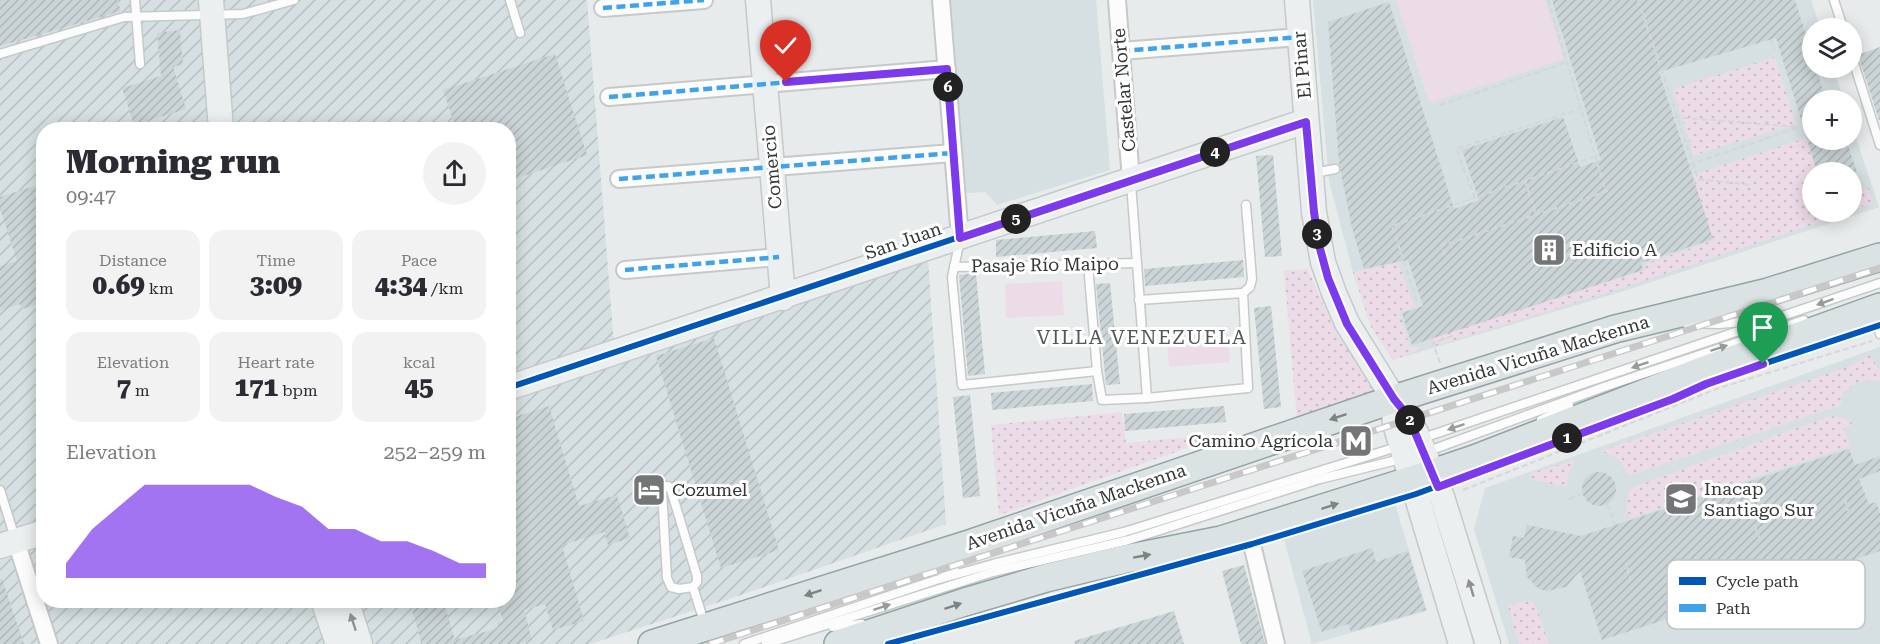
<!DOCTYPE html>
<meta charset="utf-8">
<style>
body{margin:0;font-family:"Roboto Serif",serif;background:#f2f2f3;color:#2b2b33;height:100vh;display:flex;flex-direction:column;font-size:22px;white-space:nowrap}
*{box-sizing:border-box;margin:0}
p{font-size:20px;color:#7c7c81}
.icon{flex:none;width:33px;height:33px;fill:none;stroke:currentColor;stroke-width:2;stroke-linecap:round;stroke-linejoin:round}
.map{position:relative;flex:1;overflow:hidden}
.details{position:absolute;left:36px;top:122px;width:480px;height:486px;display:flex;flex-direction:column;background:#fff;border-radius:24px;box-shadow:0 3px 15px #0003}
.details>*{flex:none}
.controls{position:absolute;left:1802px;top:18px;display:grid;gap:12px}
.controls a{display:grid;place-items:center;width:60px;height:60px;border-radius:50%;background:#fff;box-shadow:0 3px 15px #0003;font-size:30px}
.pin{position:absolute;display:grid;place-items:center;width:51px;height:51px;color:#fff;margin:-62px -26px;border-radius:50% 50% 50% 0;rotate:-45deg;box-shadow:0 0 6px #0007}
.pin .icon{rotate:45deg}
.km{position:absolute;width:30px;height:30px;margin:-15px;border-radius:50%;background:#222;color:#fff;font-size:16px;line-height:30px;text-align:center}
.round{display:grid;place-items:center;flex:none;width:63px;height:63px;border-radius:32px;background:#f2f2f3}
.summary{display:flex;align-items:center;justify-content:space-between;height:102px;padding:0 30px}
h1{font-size:33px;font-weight:800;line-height:45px}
.figures{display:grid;grid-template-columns:repeat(3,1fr);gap:9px;height:102px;padding:6px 30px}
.figures div{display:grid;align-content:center;border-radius:15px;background:#f2f2f3;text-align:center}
.figures b{font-size:26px;font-weight:800}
.figures small{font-size:16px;font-weight:400}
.figures p{font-size:16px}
.chart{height:168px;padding:12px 30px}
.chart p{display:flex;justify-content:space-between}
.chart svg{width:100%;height:108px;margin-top:6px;fill:#7c3aed;opacity:.7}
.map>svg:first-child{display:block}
.built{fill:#d6dfe1;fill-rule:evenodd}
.industrial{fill:url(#industrial-furrows);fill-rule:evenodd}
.grass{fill:url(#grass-dots)}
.garden{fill:#ecdce7}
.building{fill:url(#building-hatch)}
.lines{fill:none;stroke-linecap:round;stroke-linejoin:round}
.lane-casing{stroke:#c6c9c9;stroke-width:11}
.street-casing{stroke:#c6c9c9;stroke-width:20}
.secondary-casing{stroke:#c6c9c9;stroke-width:27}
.primary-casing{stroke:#93a2a4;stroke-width:30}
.path{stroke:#d5d7d7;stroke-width:2;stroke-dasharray:6 3;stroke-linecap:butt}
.lane{stroke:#fcfcfc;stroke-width:8}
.street{stroke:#fcfcfc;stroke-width:16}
.secondary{stroke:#ebefef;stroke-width:24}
.primary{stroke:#dae2e4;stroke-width:27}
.rail-casing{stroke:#c8c8c8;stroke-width:7}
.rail{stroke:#fff;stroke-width:4.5;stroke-dasharray:14;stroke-linecap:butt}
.quiet{stroke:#3ea3eb;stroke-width:4.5;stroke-dasharray:9 4.5;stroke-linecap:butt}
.cycleway-casing{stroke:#fff;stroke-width:10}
.cycleway{stroke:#0057b8;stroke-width:6}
.oneway{fill:#989999}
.oneway2{fill:#7f8384}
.oneway3{fill:#909292}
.route-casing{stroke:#fff;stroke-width:12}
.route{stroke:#7c3aed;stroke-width:8}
.labels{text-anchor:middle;stroke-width:6;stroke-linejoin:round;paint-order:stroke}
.street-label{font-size:18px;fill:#343636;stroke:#fff}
.poi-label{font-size:18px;fill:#343636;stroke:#fff;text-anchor:start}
.neighbourhood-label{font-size:20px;letter-spacing:1.5px;fill:#535758;stroke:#fff}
.key{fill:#fff;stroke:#c2c3c3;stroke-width:1.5}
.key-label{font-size:16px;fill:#343636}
</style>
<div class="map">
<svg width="1880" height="644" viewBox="0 0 1880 644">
<defs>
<pattern id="industrial-furrows" width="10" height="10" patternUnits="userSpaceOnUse" patternTransform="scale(1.5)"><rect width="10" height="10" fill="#d6dfe1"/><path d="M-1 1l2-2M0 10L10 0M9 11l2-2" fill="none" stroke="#b8c0c2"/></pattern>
<pattern id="grass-dots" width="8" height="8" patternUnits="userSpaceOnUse" patternTransform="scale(1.5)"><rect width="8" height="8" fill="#ecdce7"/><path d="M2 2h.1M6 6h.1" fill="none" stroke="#cbbdc7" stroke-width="1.8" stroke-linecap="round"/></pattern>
<pattern id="building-hatch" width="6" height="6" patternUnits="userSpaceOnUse" patternTransform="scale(1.5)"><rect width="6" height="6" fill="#cbd4d6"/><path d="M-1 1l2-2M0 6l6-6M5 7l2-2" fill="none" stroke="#afb7b8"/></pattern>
</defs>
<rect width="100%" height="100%" fill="#e8ebec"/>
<g class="built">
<polygon points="951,0 1096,0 1110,170 997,205 985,192 966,193"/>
<path d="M1313,0H1811L1820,28H1812V68H1833L1844,100H1812V140H1851V122L1879,207L1627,290L1393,360L1371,327L1353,272L1329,181ZM1812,172H1851V212H1812Z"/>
<polygon points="1880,347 1880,644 1509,644 1474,529 1485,488"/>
<polygon points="1395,504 1427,611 1312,644 1284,539"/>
</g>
<path class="industrial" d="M0,0H587L615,358L928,259L946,524L732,598L590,644H0ZM44,129H508V600H44Z"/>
<g class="grass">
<polygon points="1775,57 1796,124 1694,155 1673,89"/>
<polygon points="1806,138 1817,172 1812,172 1812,212 1850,212 1613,291 1435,346 1432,338 1646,269 1645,264 1712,241 1693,175"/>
<polygon points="1869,188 1873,203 1851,211 1851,194"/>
<polygon points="1398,262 1414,307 1399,312 1410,347 1418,346 1420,350 1393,360 1371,327 1353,272"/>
<path d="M1308,269C1326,316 1350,357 1381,396L1297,421L1284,271Z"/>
<path d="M1870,355L1880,371V382C1863,377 1851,383 1841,397L1842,405L1629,476L1619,459L1601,451L1851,366Z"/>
<polygon points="1122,412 1126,443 1229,433 999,515 991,425"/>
<path d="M1831,416L1844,418L1853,424L1844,428L1850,446L1631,518C1624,508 1627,498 1631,488Z"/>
<polygon points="1575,460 1569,472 1566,487 1531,479 1531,473"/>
<polygon points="1530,600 1535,604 1549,644 1519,644 1508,606"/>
</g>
<g class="garden">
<polygon points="1396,0 1545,0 1564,59 1429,103"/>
<polygon points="1062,281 1064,315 1006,318 1005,284"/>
<polygon points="1227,326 1230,362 1169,367 1166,331"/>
</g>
<g class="building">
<polygon points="0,0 117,0 121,11 0,46"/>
<polygon points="1552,0 1795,0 1812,54 1812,68 1816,68 1826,100 1812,100 1812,140 1846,140 1857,172 1817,172 1776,38 1659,72 1713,239 1641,263 1643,270 1412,345 1402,313 1423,306 1408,260 1364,269 1352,228 1339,163 1328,22 1389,2 1454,209 1479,200 1462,150 1563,117 1580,167 1601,160"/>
<polygon points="180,30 183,65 173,66 186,109 134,125 122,88 161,76 157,33"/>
<polygon points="1880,47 1880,120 1879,120 1858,55"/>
<polygon points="555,54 587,155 508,181 508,129 456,129 443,90"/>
<polygon points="1273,155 1282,256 1265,257 1256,156"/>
<polygon points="44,183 44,302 22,309 20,304 0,311 0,266 17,261 0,208 0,197"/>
<polygon points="1095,231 1097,248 996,257 996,240"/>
<polygon points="1243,260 1244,277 1145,286 1144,269"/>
<polygon points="976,273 985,374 968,376 959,275"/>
<polygon points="1110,283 1120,384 1106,385 1096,284"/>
<polygon points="1271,306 1281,407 1264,409 1254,308"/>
<polygon points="714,338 779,550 721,568 656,356"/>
<polygon points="1092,384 1093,401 992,410 991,393"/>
<polygon points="970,395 980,496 963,498 953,397"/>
<polygon points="549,406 579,506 617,495 630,538 608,545 604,532 562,545 584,621 553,630 545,604 524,610 532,640 519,644 422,644 409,600 443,600 455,640 499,628 497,623 503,621 497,600 508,600 508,419"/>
<polygon points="1224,406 1226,422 1125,431 1124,414"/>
<polygon points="1849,449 1855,465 1880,456 1880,471 1859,479 1869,504 1876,502 1880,513 1880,551 1799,577 1805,596 1775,606 1763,609 1757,590 1602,640 1580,571 1566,587 1547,591 1539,589 1527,577 1525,560 1509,557 1513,536 1524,538 1527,525 1581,536"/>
<circle cx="1599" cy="489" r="17"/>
<polygon points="1372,548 1376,562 1408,551 1426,610 1351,632 1348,624 1322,632 1302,571"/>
<polygon points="1244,565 1257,613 1265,644 1241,644 1222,571"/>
<polygon points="0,579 2,579 24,644 0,644"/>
<polygon points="1174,611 1184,644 1075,644 1074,641"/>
</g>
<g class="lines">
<defs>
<g id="lane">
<polyline points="135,0 140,64"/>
<polyline points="510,0 520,33"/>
<polyline points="1834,0 1843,28"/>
<polyline points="0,54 124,17 243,14 294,0"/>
<polyline points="1851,54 1880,145"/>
<polyline points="1314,173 1335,169"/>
<polyline points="1131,183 1147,398"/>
<polyline points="960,240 952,277 962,385 1097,371"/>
<polyline points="1088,264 1097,371 1102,400 1147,398 1248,388 1243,293 1250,287 1252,279 1246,205"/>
<polyline points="954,267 1136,263"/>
<polyline points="1139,300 1243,293"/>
<polyline points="1875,314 1880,334"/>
<polyline points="1686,323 1719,324 1763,320"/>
<polyline points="1541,420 1569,405"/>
<polyline points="1420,439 1880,283"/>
<polyline points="1426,452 1604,387 1804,320"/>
<polyline points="0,490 15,538"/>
<polyline points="920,570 955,571"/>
<polyline points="693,587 697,582 697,576 671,490 668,486 664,486 662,491 667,578 671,587 679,589 693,587 705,625"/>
<polyline points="904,625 909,644"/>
<polyline points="833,627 862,624"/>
<polyline points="744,644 936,580 993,564 1124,532 1400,446"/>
<polyline points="766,644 993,572 1129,540 1320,479 1405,458"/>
</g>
<g id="street">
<polyline points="941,0 960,238"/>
<polyline points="1117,0 1131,180"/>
<polyline points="603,8 704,0"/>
<polyline points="1121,51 1300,37"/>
<polyline points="609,97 947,69"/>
<polyline points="619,179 953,153"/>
<polyline points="625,270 779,257"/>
<polyline points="1249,532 1276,644"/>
<polyline points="16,541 49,644"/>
</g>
<g id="secondary">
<polyline points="211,0 221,129"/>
<polyline points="758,0 783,298"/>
<polyline points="1297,0 1314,212 1323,262 1334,293 1347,323 1394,399 1405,411 1418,437 1442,497 1488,644"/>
<polyline points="508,388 1306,121"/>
<polyline points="1393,401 1395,424 1461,644"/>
<polyline points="0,546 44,532"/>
<polyline points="323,600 338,644"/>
<polyline points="346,600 360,644"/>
</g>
<g id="primary">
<polyline points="652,644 972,543 1394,399 1615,329 1768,292 1880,257"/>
<polyline points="838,644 965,602 1046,578 1125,559 1221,540 1412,480 1474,459 1699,372 1880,307"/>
</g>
</defs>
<use href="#lane" class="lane-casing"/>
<use href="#street" class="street-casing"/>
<use href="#secondary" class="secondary-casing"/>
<use href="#primary" class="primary-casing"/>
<g class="path">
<polyline points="1548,0 1606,192"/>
<polyline points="1638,0 1698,179 1752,185"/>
<polyline points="1771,39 1774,50"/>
<polyline points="1440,105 1568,62"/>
<polyline points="1674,117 1799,127"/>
<polyline points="1689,165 1797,128"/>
<polyline points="1525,181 1536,215"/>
<polyline points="1475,198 1456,149 1580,109"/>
<polyline points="1619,230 1623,229"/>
<polyline points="1445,255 1441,246 1611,190"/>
<polyline points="1417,301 1392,226 1594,157"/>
<polyline points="1440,363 1433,343 1452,336 1451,332"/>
<polyline points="1463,490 1719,388 1872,341"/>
<polyline points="1569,499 1583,493"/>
<polyline points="1845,499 1848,511"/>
<polyline points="1607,504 1615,524"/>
<polyline points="1755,527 1760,539"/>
<polyline points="1627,567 1631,581"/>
</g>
<use href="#lane" class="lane"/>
<use href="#street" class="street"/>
<use href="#secondary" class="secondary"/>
<use href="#primary" class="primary"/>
<defs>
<polyline id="rail" points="710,644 1880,268"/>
</defs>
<use href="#rail" class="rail-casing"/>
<use href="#rail" class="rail"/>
<g class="quiet">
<polyline points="603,8 704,0"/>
<polyline points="1121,51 1300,37"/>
<polyline points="609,97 947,69"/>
<polyline points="619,179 953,153"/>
<polyline points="625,270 779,257"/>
</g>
<defs>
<g id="cycleway">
<polyline points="508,388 1306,121"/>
<polyline points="888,644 1252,544 1416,494 1673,399 1706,383 1880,325"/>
</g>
</defs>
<use href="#cycleway" class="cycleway-casing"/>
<use href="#cycleway" class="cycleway"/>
</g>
<defs><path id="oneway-solid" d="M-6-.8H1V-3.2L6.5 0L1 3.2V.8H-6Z" transform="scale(1.5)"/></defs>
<g class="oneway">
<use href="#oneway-solid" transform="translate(1825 302) rotate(160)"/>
<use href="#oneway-solid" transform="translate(1719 348) rotate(-18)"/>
<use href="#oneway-solid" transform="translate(1640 365) rotate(161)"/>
<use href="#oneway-solid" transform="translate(1456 427) rotate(161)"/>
<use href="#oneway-solid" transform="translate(882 607) rotate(-18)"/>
</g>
<g class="oneway2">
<use href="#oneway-solid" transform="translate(1338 417) rotate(162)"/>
<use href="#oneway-solid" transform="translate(1330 506) rotate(-18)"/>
<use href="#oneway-solid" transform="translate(1142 556) rotate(-10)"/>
<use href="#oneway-solid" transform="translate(813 593) rotate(162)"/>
<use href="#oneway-solid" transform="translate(953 606) rotate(-18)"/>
</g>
<g class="oneway3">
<use href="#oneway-solid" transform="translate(1471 588) rotate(-107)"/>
<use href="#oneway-solid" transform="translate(353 622) rotate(-108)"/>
</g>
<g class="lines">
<defs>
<polyline id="route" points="786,82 947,69 960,238 1306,122 1314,212 1319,245 1328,278 1347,324 1394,399 1408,416 1438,487 1673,399 1706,384 1763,364"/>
</defs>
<use href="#route" class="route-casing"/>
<use href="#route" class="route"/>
</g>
<defs>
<symbol id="building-square" viewBox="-11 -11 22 22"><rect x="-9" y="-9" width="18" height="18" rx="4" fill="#737576" stroke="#fff"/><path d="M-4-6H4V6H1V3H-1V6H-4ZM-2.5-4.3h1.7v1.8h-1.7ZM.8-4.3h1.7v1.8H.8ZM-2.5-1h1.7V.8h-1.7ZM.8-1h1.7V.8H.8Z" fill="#fff"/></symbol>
<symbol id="metro-square" viewBox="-11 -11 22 22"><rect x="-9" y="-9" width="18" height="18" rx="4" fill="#737576" stroke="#fff"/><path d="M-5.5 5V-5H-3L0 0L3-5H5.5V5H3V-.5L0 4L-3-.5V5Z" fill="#fff"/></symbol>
<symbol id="hotel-square" viewBox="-11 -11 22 22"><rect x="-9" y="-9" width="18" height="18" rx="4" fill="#737576" stroke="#fff"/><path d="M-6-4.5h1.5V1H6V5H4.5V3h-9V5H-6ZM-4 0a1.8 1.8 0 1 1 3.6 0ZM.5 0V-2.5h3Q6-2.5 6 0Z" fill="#fff"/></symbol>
<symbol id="university-square" viewBox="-11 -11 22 22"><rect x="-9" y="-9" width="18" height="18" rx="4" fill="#737576" stroke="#fff"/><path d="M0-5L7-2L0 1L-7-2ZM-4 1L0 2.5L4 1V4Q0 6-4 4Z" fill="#fff"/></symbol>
</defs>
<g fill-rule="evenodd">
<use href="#building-square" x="1530" y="231" width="38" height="38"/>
<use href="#metro-square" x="1337" y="422" width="38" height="38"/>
<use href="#hotel-square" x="630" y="471" width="38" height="38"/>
<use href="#university-square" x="1662" y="480" width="38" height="38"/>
</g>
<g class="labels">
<g class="street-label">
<text transform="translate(1302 65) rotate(-95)" y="6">El Pinar</text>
<text transform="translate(1124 90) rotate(-95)" y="6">Castelar Norte</text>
<text transform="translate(772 167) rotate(-95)" y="6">Comercio</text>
<text transform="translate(903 241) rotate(-19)" y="6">San Juan</text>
<text transform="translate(1045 265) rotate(-1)" y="6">Pasaje Río Maipo</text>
<text transform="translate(1538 355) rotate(-17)" y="6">Avenida Vicuña Mackenna</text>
<text transform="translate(1076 507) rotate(-19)" y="6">Avenida Vicuña Mackenna</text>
</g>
<g class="poi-label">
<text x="1572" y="256">Edificio A</text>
<text x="1333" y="447" text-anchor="end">Camino Agrícola</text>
<text x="1704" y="495">Inacap<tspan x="1704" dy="21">Santiago Sur</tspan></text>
<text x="672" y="496">Cozumel</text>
</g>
<g class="neighbourhood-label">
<text x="1142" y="344">VILLA VENEZUELA</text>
</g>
</g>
<rect x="1667" y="560" width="198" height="69" rx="9" class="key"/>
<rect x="1679" y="577" width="27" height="8" fill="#0057b8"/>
<rect x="1679" y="604" width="27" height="8" fill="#3ea3eb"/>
<g class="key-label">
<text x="1716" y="587">Cycle path</text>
<text x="1716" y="614">Path</text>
</g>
</svg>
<div class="controls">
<a><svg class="icon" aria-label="layers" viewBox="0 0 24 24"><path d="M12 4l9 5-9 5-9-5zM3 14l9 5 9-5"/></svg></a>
<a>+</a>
<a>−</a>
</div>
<div class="pin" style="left:1763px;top:364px;background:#1e9e55"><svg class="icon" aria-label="arrive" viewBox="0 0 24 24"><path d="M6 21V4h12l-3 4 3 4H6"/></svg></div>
<div class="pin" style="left:786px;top:82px;background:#d93025"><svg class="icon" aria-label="check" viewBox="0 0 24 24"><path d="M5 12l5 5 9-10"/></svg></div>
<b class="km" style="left:1567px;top:438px">1</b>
<b class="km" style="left:1410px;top:420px">2</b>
<b class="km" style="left:1317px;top:234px">3</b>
<b class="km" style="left:1215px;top:152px">4</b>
<b class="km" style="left:1016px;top:219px">5</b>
<b class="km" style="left:948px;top:87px">6</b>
<section class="details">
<div class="summary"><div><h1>Morning run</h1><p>09:47</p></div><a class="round"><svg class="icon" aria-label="share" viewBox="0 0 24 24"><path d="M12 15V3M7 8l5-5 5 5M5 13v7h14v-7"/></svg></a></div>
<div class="figures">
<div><p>Distance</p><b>0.69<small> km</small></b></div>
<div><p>Time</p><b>3:09</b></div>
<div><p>Pace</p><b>4:34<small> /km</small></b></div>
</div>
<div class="figures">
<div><p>Elevation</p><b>7<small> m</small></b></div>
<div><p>Heart rate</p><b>171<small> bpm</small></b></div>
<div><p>kcal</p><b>45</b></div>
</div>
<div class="chart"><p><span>Elevation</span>252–259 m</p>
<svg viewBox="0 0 160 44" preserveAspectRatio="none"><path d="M0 44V38L10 24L20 15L30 6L40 6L50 6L60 6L70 6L80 11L90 15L100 24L110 24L120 29L130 29L140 33L150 38L160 38V44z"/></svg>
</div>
</section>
</div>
